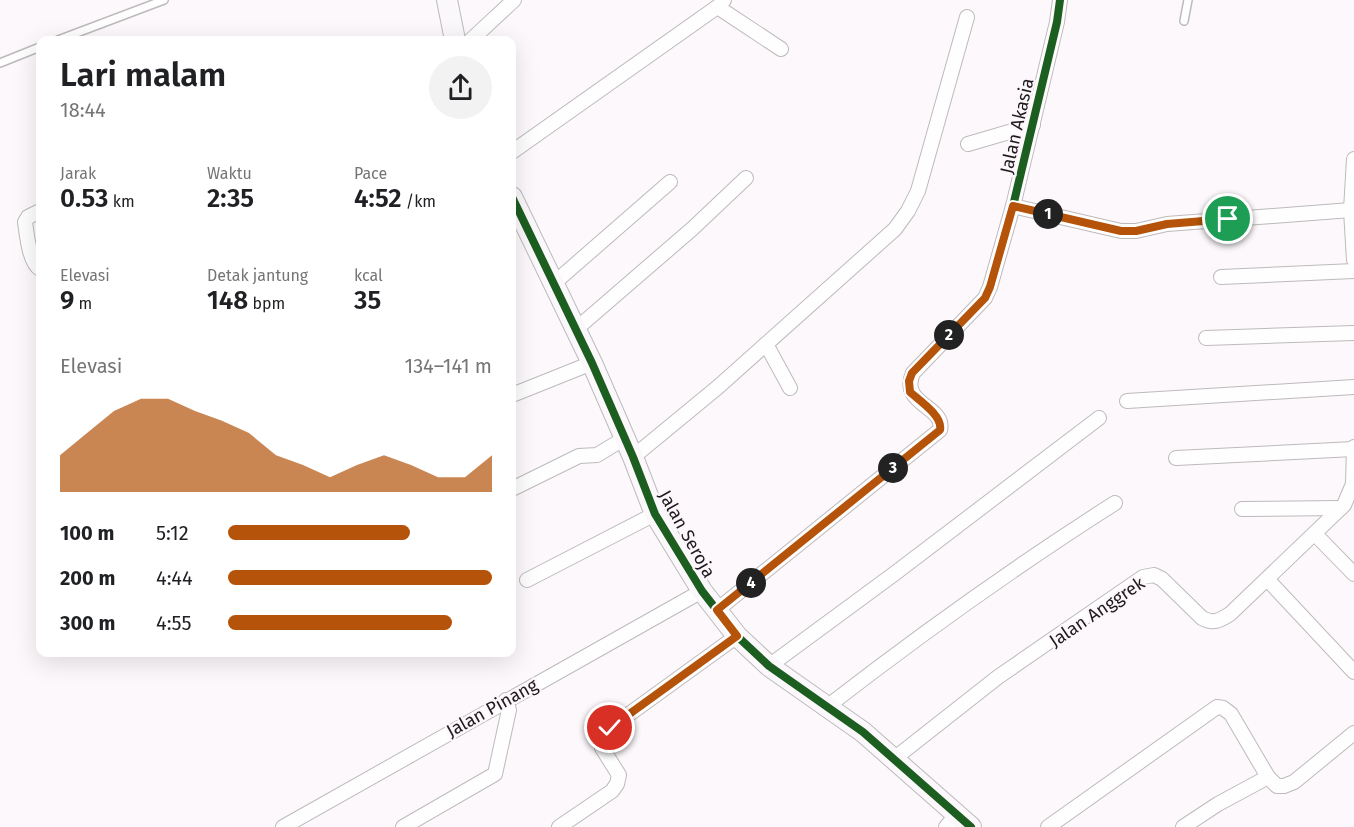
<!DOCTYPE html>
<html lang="id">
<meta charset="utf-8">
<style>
body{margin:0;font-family:"Fira Sans",sans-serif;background:#f2f2f2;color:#202124;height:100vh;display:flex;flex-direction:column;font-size:22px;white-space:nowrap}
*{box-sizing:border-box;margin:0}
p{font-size:20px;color:#757577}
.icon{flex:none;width:33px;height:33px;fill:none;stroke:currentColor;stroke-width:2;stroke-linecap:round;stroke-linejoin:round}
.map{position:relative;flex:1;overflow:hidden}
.details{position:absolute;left:36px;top:36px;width:480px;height:621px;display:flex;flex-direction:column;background:#fff;border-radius:12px;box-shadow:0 6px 24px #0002}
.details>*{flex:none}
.pin{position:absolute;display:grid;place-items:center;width:51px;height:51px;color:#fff;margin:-26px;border:3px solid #fff;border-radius:50%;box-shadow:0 2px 6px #0007}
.km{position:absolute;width:30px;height:30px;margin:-15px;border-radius:50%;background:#222;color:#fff;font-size:16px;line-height:30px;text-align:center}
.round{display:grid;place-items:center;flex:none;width:63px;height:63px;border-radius:32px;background:#f2f2f2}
.overview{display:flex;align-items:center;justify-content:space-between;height:102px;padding:0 24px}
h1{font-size:33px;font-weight:600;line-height:45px}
.stats{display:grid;grid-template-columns:repeat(3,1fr);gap:9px;height:102px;padding:6px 24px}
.stats div{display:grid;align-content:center}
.stats b{font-size:26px;font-weight:600}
.stats small{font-size:16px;font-weight:400}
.stats p{font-size:16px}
.chart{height:168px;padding:12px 24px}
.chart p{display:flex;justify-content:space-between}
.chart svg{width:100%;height:108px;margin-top:6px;fill:#b45309;opacity:.7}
ul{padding:0 24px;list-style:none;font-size:20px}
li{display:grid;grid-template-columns:96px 72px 1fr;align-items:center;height:45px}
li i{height:15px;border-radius:8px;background:#b45309}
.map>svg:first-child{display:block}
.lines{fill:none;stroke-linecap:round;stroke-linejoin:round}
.lane-casing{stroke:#bdbabc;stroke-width:10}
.street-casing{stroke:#bdbabc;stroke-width:16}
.secondary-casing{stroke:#bdbabc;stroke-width:22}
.lane{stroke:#fffefe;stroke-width:7}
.street{stroke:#fffefe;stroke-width:14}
.secondary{stroke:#fbf8fb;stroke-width:20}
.cycleway-casing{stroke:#fdf7fc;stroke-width:11}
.cycleway{stroke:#1b5e20;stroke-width:8}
.route-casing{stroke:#fff;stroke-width:12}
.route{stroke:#b45309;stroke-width:8}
.labels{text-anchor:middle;stroke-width:4.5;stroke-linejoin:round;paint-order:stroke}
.street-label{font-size:18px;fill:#1d1b1d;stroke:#fdf7fc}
</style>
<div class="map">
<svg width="1354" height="827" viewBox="0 0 1354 827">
<rect width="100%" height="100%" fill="#fcf8fb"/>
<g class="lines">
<defs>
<g id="lane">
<polyline points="1184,21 1188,0"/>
<polyline points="58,40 164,0"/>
<polyline points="0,63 40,47"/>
</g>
<g id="street">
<polyline points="724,0 720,5 722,10 781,49"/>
<polyline points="471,40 514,0"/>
<polyline points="968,144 1033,125"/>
<polyline points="512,152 720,5"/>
<polyline points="1354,159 1351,210 1354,260"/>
<polyline points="1013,206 1121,231 1136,231 1167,224 1351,210"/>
<path d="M40,211L28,217L25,222C27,235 29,262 40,269"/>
<polyline points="1221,277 1354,271"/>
<polyline points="553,284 670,182"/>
<polyline points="575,330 692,229 746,178"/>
<polyline points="1206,338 1354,333"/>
<polyline points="766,344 790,388"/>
<polyline points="512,395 592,363"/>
<polyline points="1127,401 1354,387"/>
<polyline points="633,457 718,387 895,229 908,211 918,191 967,17"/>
<polyline points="1176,458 1354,449"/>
<polyline points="512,489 579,456 597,455 625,438"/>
<polyline points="1242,509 1341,508"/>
<polyline points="1315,534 1354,574"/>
<polyline points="1267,579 1354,672"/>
<polyline points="527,580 655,514"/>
<path d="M717,610L940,430C946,406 899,405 913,373L985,298L990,287L1013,206L1057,22L1060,0"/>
<polyline points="769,666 894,574 1099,418"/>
<path d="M828,706C921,634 1016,566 1115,503"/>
<path d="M895,758L998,677L1143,577L1154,575L1162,579L1202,618C1213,624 1219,621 1230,614L1344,505L1353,484L1354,447"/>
<polyline points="283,827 702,591"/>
<polyline points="403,827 495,774 509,710 506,700"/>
<polyline points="559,827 612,791 617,784 619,775 602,748 606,733 610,728 737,636"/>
<polyline points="946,827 957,814"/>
<polyline points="1048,827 1217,707 1223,708 1231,714 1268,777 1277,786 1284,786 1294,782 1354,733"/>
<polyline points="1183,827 1218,804 1268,777"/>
</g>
<g id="secondary">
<polyline points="447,0 455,40"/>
<polyline points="512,197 592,363 633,457 655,514 702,591 737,636 769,666 863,732 971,827"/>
</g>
</defs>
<use href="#lane" class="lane-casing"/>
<use href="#street" class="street-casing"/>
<use href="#secondary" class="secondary-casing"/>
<use href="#lane" class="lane"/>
<use href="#street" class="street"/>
<use href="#secondary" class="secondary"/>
<defs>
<g id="cycleway">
<polyline points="512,197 592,363 633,457 655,514 702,591 737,636 769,666 863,732 971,827"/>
<path d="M717,610L940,430C946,406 899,405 913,373L985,298L990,287L1013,206L1057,22L1060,0"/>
</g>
</defs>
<use href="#cycleway" class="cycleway-casing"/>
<use href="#cycleway" class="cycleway"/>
</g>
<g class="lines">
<defs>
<path id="route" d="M610,728L737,636L717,610L940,430C943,416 920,401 910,392L909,381L912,373L985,298L990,287L1013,206L1121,231H1136L1167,224L1228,219"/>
</defs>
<use href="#route" class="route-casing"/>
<use href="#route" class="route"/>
</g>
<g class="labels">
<g class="street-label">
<text transform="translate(1017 126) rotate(-77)" y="6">Jalan Akasia</text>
<text transform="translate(687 534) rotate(61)" y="6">Jalan Seroja</text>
<text transform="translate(1097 612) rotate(-34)" y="6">Jalan Anggrek</text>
<text transform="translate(492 708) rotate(-29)" y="6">Jalan Pinang</text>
</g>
</g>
</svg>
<div class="pin" style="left:1228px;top:219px;background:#1e9e55"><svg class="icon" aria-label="arrive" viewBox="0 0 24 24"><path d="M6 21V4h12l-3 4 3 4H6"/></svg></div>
<div class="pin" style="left:610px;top:728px;background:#d93025"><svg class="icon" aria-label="check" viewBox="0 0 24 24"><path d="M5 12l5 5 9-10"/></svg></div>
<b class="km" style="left:1048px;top:214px">1</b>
<b class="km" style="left:949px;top:335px">2</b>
<b class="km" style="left:893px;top:468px">3</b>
<b class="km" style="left:751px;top:583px">4</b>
<section class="details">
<div class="overview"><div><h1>Lari malam</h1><p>18:44</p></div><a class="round"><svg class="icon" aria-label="share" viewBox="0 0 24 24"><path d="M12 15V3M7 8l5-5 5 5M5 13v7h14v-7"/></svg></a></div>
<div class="stats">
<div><p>Jarak</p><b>0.53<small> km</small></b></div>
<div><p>Waktu</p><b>2:35</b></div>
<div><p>Pace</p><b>4:52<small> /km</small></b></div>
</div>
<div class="stats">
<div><p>Elevasi</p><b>9<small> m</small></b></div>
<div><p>Detak jantung</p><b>148<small> bpm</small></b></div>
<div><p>kcal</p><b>35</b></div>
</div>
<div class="chart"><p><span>Elevasi</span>134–141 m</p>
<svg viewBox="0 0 160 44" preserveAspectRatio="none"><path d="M0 44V29L10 20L20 11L30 6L40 6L50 11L60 15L70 20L80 29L90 33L100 38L110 33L120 29L130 33L140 38L150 38L160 29V44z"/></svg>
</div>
<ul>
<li><b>100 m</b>5:12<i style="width:69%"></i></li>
<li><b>200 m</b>4:44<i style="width:100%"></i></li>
<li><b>300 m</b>4:55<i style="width:85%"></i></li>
</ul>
</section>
</div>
